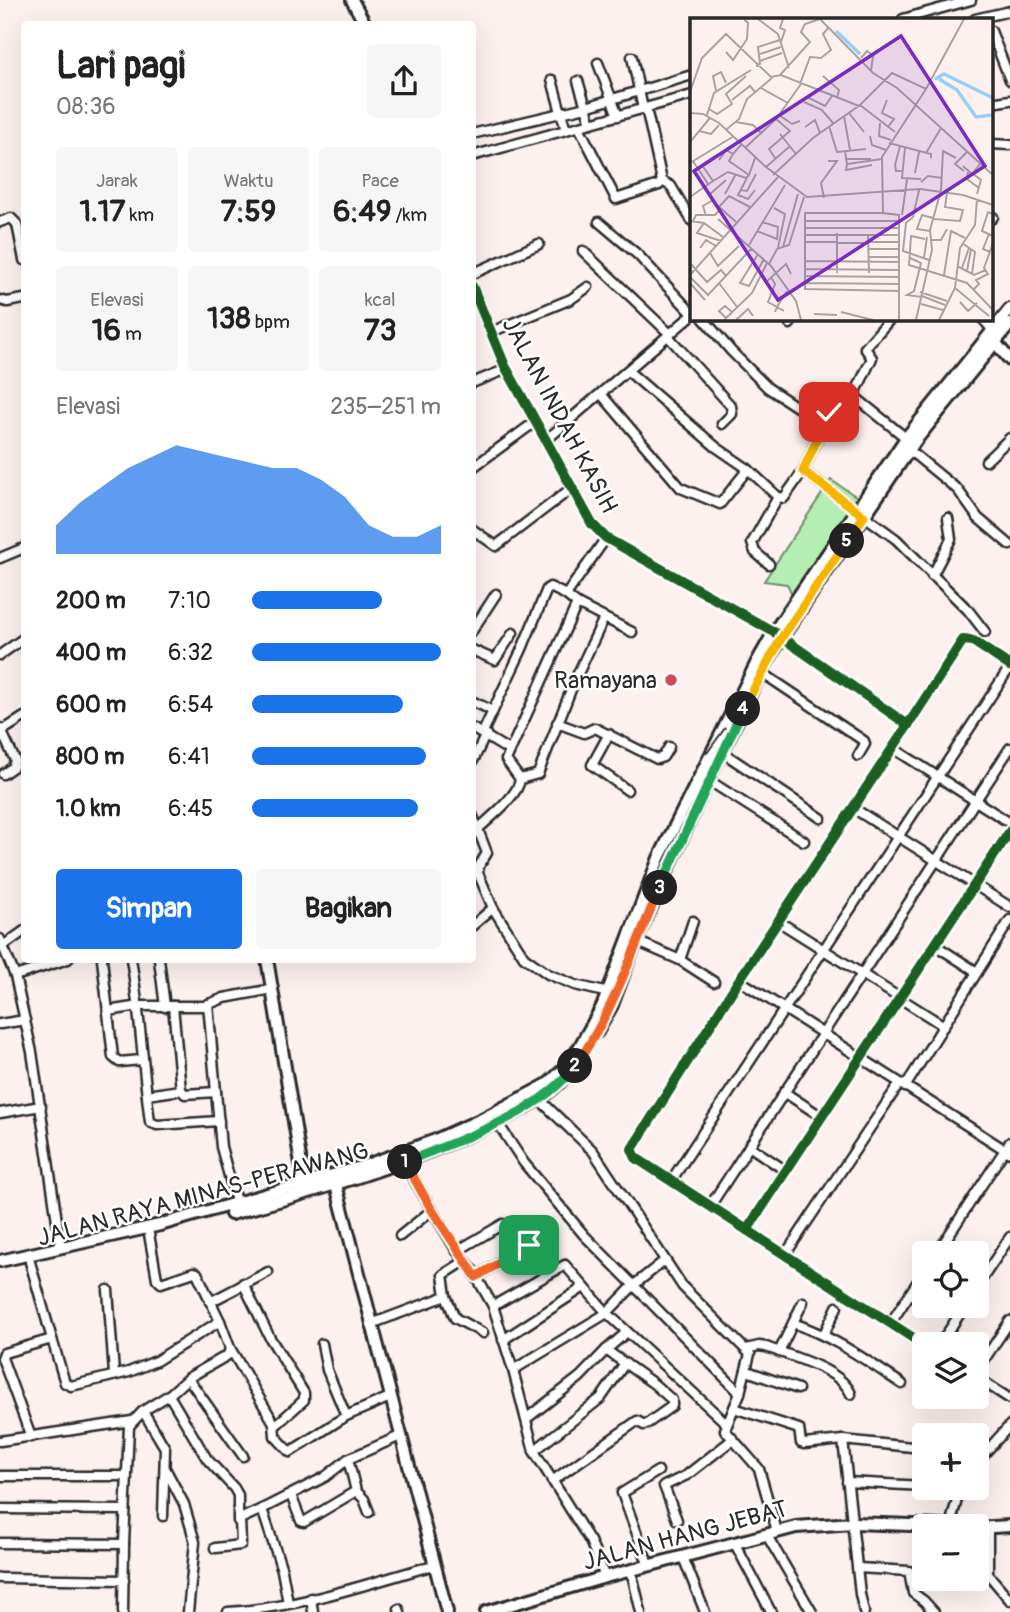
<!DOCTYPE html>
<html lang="id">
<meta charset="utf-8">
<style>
body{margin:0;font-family:Pangolin,sans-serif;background:#f6f6f6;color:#222;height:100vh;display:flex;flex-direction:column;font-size:26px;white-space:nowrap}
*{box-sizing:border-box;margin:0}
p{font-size:23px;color:#767676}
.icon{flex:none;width:38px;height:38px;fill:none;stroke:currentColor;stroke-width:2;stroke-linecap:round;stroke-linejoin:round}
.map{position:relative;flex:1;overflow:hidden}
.drawer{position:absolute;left:21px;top:21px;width:455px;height:942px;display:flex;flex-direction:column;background:#fff;border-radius:7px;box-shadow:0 7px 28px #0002}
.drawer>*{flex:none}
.controls{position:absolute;left:912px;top:1241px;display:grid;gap:14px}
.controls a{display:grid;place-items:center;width:77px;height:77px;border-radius:7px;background:#fff;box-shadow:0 7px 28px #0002;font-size:35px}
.pin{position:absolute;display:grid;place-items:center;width:60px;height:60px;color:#fff;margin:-30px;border-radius:14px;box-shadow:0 4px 10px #0006}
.km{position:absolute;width:35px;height:35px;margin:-18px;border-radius:50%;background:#222;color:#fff;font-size:19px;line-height:35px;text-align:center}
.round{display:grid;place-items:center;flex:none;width:74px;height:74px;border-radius:7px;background:#f6f6f6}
.summary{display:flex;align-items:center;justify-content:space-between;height:119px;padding:0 35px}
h1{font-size:38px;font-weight:800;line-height:52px}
.metrics{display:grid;grid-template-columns:repeat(3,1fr);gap:10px;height:119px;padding:7px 35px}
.metrics div{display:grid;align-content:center;border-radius:7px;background:#f6f6f6;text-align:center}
.metrics b{font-size:30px;font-weight:800}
.metrics small{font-size:19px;font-weight:400}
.metrics p{font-size:19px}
.chart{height:196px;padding:14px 35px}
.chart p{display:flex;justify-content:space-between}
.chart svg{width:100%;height:126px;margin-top:7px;fill:#1a73e8;opacity:.7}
.button{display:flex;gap:14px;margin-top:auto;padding:14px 35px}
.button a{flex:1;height:80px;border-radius:7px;background:#1a73e8;color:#fff;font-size:28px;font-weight:800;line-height:80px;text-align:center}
.button a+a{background:#f6f6f6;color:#222}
ul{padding:0 35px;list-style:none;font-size:23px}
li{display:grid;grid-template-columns:112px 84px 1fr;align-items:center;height:52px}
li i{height:18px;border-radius:9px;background:#1a73e8}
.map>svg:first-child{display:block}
.green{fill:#b4eeb3;stroke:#708c6f;stroke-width:2}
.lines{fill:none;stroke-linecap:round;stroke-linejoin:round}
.street-casing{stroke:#2b2b2b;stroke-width:13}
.secondary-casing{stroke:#2b2b2b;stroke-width:16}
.street{stroke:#fff;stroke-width:8}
.secondary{stroke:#fff;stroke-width:10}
.rail{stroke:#2b2b2b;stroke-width:2}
.cycleway-casing{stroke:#fff;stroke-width:15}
.cycleway{stroke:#1b5e20;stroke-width:10}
.split-1-casing{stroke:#fff;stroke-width:14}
.split-2-casing{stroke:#fff;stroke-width:14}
.split-3-casing{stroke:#fff;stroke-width:14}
.split-4-casing{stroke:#fff;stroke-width:14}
.split-5-casing{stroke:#fff;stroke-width:14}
.split-6-casing{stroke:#fff;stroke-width:14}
.split-1{stroke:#f0652b;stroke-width:9}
.split-2{stroke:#22a559;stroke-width:9}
.split-3{stroke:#f0652b;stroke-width:9}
.split-4{stroke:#22a559;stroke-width:9}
.split-5{stroke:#f5b400;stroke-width:9}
.split-6{stroke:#f5b400;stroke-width:9}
.poi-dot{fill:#d1495b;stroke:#fff;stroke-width:2.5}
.labels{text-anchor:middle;stroke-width:5;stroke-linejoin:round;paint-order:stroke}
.street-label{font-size:24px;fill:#2b2b2b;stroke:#fff}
.poi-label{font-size:24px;fill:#2b2b2b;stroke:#fff;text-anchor:end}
.inset-river{fill:none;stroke:#96d0f6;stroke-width:3.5}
.inset-road{fill:none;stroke:#a9a2a1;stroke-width:2}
.view{fill:#7b2cbf;fill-opacity:0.15;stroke:#7b2cbf;stroke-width:3.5}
.inset-edge{fill:none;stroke:#2b2b2b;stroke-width:3.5}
</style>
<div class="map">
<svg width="1010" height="1612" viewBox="0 0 1010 1612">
<rect width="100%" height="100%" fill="#fdf1ef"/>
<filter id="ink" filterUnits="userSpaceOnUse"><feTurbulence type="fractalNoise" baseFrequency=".0143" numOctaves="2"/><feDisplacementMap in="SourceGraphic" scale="14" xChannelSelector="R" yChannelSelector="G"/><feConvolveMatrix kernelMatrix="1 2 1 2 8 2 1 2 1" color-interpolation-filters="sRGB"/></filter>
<g filter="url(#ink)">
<polygon class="green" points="831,480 865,502 796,602 787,584 764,581"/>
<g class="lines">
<defs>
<g id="street">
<polyline points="903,19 971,0"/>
<polyline points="975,19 1010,11"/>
<polyline points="991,31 1010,80"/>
<polyline points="632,57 643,109"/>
<polyline points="598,63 618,116"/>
<polyline points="552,80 566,130"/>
<polyline points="578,81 591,123"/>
<polyline points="991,103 1010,100"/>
<polyline points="646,108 662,181 671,186 692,221"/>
<polyline points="579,127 616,199 659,185 662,181"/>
<polyline points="472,134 586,107 692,75"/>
<polyline points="991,144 1010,145"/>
<polyline points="472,156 692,95"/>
<polyline points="991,219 993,217"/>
<polyline points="0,222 11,218 17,224 24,260"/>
<polyline points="599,222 638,255 692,313"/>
<polyline points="583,251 670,334"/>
<polyline points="472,274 539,244"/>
<polyline points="472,286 505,366 592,524 606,538 774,632 908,725 963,640 973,641 1010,666"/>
<polyline points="0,300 7,302 24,299"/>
<polyline points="703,318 731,351 768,388 800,409"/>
<polyline points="789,318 790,324"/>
<polyline points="891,318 865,348 872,358 854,396 906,438"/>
<polyline points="982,318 990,327 992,335"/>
<polyline points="491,332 571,299 588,287"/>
<polyline points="668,336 731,406 732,414 722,424"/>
<polyline points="628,371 716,447 748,469 778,497 784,498 803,471 829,412 832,410 844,413 854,396"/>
<polyline points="472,383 507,369"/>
<polyline points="601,394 681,488 720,504 748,469"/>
<polyline points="545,441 692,315"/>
<polyline points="909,450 958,490 978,518 1010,545"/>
<polyline points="986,461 1010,438"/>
<polyline points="472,468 535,422"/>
<polyline points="803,471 896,539 968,610 985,632"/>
<polyline points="472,529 496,546 572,488"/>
<polyline points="0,558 24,548"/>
<polyline points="769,564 755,552 752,543 778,497"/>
<polyline points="932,576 951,539 948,518"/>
<polyline points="577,604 632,632"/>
<polyline points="472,631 496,594"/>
<polyline points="472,650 495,660 513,633"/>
<polyline points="0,655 24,638"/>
<polyline points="761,672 864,741 865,744 858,756"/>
<polyline points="472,701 493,711"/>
<polyline points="557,723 584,733 595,728 657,759 663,757 669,747"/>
<polyline points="908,725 739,980 632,1149 636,1158 924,1345"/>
<polyline points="0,728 15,760 13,767 3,774"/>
<polyline points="472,728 510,751 577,604 566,595 606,538"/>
<polyline points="2,731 24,717"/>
<polyline points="483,732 522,649 547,589 550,587 566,595"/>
<polyline points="609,734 592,765 627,790"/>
<polyline points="893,748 1010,823"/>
<polyline points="510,751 506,760 520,779 538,774 574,682 604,618"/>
<polyline points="722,752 821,818"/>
<polyline points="472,763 486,734"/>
<polyline points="708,780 804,841"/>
<polyline points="853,808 1010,907"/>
<polyline points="472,814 487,853 479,866 478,873 493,908 524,957 548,974 575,985 613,994"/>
<path d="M478,829C490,818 519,795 520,779"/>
<polyline points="778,921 944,1026"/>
<polyline points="472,926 493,908"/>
<polyline points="0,939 15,976 32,1052 61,1248"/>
<polyline points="636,941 680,960 714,982"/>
<polyline points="935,945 977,972"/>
<polyline points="3,946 24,931"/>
<polyline points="102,959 113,1057 119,1062 142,1060"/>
<path d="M131,959C140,1013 143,1068 150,1122L157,1125L219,1121"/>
<polyline points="159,959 165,1007"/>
<polyline points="680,960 693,921"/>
<polyline points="15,976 68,959"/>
<polyline points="739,980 1010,1153"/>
<polyline points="208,1004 221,1147 237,1205"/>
<polyline points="173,1006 181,1090 185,1094 216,1092"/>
<polyline points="108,1011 139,1006 204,1006 224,998 273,989"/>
<polyline points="0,1024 25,1020"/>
<polyline points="905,1087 1010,920"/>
<polyline points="784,1092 822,1117"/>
<polyline points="147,1095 181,1090"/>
<polyline points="539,1099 593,1151 683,1287 750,1354 740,1393 725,1430 759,1469 777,1531"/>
<polyline points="0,1113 41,1106"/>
<polyline points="497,1122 524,1163 584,1235 740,1393"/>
<polyline points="749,1146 786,1171"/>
<polyline points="404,1162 432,1210 457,1251 472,1269 493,1306 513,1370 534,1451 590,1541 605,1577"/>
<polyline points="671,1181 1010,667"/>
<polyline points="710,1206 1010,748"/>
<polyline points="747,1230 1010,831"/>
<polyline points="400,1236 432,1210"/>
<polyline points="457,1251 503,1224"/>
<polyline points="937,1253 1010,1142"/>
<polyline points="785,1255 900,1083"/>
<polyline points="30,1262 52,1339 4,1353 2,1358 31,1437"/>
<polyline points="476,1277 529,1245"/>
<polyline points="243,1283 270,1338 304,1393 304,1400 275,1426"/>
<polyline points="976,1288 1010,1237"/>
<polyline points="108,1290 114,1374"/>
<polyline points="446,1296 455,1318 483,1333"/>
<polyline points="210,1302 268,1272"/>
<polyline points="493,1306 565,1265 607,1313 727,1424"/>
<path d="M793,1323C836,1338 864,1359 902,1384"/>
<polyline points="371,1324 446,1296 443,1275 465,1261"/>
<polyline points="890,1324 924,1272"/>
<polyline points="824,1334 837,1307"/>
<polyline points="52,1339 65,1383 71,1386 129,1372 156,1361 220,1321 197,1273 194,1272 161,1283 157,1279 149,1234"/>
<polyline points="503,1340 584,1287"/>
<polyline points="940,1344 965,1306"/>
<polyline points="230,1348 274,1423 275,1436 290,1452 346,1416 327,1370 322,1344"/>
<path d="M746,1349L759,1346L766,1347C790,1356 841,1369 851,1394"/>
<polyline points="606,1350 627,1332"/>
<polyline points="779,1352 803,1302"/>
<polyline points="513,1370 607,1313 634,1285 664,1261"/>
<polyline points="747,1371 798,1389"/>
<polyline points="976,1372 1010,1321"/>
<polyline points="976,1377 1010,1399"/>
<polyline points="188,1378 243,1456"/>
<polyline points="169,1395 207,1459 234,1488 238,1495 238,1521"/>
<polyline points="734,1408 799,1429 801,1443 804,1444 843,1440"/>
<polyline points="143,1411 165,1448 163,1516"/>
<polyline points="346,1416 390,1397"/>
<polyline points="526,1419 580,1377 606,1350 654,1384 672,1400 672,1406 648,1423 644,1425 637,1421 552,1481"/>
<polyline points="0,1441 132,1421"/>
<polyline points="534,1451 601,1398 625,1363"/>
<polyline points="348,1459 356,1491 364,1499 369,1512"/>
<polyline points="976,1463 1010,1425"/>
<polyline points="165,1468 184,1504 195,1542 188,1612"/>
<polyline points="0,1476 126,1476"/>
<polyline points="847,1482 924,1486"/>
<polyline points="291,1495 301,1521 304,1522 356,1491"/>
<polyline points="0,1509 125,1510"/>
<polyline points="677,1520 664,1486 687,1475 732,1440"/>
<polyline points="950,1526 960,1488"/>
<polyline points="988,1529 988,1574 1010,1600"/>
<polyline points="766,1534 812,1612"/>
<polyline points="0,1543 124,1544 129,1426 143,1411 169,1395 188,1378 228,1355 230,1348 220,1321"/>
<polyline points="735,1544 771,1612"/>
<polyline points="215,1548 241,1545 240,1519 262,1509"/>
<polyline points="683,1557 705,1612"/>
<polyline points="649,1566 622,1493 658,1471"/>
<polyline points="858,1568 909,1571 913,1593 924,1601 934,1612"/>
<polyline points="631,1570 641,1612"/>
<polyline points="0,1578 124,1580"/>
<polyline points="311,1598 313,1612"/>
<polyline points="288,1603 282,1570 262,1509 325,1477 348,1459 400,1436"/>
<polyline points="399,1609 400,1612"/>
<polyline points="123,1612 124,1544"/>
<path d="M228,1612C298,1608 367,1584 434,1565"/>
<polyline points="864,1612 860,1594 843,1440 912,1447"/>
</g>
<g id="secondary">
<polyline points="352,0 365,24"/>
<polyline points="994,341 1010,360"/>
<polyline points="267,959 305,1188"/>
<polyline points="597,1032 612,1005 636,941 708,780 760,674 782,637 916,440 1010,324"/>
<polyline points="335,1181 447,1612"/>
<path d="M231,1214C319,1190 406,1165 488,1126C514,1114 541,1101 561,1081"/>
<polyline points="0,1261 160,1225 364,1166 433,1141 484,1118 548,1084 565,1068 579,1048 602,1007 659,858 757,662 774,632 906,438 1010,309"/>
<polyline points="976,1528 1010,1526"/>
<polyline points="486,1612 605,1577 796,1527 853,1523 940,1526"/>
</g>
</defs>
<use href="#street" class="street-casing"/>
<use href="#secondary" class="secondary-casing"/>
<use href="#street" class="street"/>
<use href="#secondary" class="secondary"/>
<polyline class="rail" points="707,753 725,728"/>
<defs>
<g id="cycleway">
<polyline points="472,286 505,366 592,524 606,538 774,632 908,725 963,640 973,641 1010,666"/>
<polyline points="908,725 739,980 632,1149 636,1158 924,1345"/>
<polyline points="747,1230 1010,831"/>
</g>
</defs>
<use href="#cycleway" class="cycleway-casing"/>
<use href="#cycleway" class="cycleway"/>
</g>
</g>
<g class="lines" filter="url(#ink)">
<defs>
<polyline id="split-1" points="405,1162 432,1210 476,1277 529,1245"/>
<path id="split-2" d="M405,1162C458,1140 539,1115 575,1066"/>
<path id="split-3" d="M575,1066C614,1012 633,948 660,888"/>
<polyline id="split-4" points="660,888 743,709"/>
<polyline id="split-5" points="743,709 782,637 847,541"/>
<polyline id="split-6" points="829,412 803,471 864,516 847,541"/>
</defs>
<use href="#split-1" class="split-1-casing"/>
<use href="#split-2" class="split-2-casing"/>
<use href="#split-3" class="split-3-casing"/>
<use href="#split-4" class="split-4-casing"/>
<use href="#split-5" class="split-5-casing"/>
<use href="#split-6" class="split-6-casing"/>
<use href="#split-1" class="split-1"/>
<use href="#split-2" class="split-2"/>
<use href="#split-3" class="split-3"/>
<use href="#split-4" class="split-4"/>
<use href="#split-5" class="split-5"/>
<use href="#split-6" class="split-6"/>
</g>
<circle class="poi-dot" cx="671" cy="680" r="7"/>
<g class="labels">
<g class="street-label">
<text transform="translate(560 415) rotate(62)" y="8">JALAN INDAH KASIH</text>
<text transform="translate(203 1194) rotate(-15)" y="8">JALAN RAYA MINAS-PERAWANG</text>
<text transform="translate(685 1535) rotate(-15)" y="8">JALAN HANG JEBAT</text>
</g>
<g class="poi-label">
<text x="657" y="688">Ramayana</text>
</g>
</g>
<g transform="translate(690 18)">
<rect width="303" height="303" fill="#fdf1ef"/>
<path class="inset-river" d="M146,13L170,36M245,61L254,56L303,80M249,61L267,72L286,99L303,97"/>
<path class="inset-road" d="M68,1L88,16L99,50M91,24L95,12L90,10L93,1M36,34L43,42L57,21L58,5L54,1M70,36L91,29M171,40L177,33L183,38L181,53M70,43L92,35M66,48L70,46L68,29L90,22M90,57L120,24L111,14L115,6L130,1L183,55L207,70L303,157M133,58L149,72L147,80M110,66L120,39L131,40L141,32L133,16L139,9M71,70L98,85M26,73L23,58L31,54L36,65M0,74L12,40L36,16L81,59L91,57L169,88M117,79L135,88L142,78M42,82L60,68L65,74M197,82L192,95L204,101L198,109M114,84L132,92L143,105M170,87L205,114M19,91L27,96L42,86L36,76L56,58M0,95L13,96L29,105L76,149L117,179L230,171L273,177L303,187M159,95L174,114M17,97L24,75L61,52M89,97L102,106L110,103M154,98L160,132M46,104L63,107L72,116M190,105L189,118L201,122M139,108L147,134L176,131M115,109L125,102L130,115M37,111L49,101L57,81L82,60M9,113L21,116L29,107M90,116L106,136M180,118L182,127L196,132M0,124L20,100M199,125L241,136V140M210,128L205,147L206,153H213M55,130L86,101L111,66M215,130L212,160L231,161M155,133L157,146L192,141M236,135L251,110M43,136L39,143L59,157L65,140M25,138L12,147L23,163L38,154L56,160L59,157M85,140L79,131L100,113L86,101M157,141H181M29,142L36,132L43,136L51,127M3,143L18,166M0,145L44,118M157,146L156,152L182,147M273,148L282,156L290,146M76,149L99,129M3,153L25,185L46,204M274,153L265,146L277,134M278,154L277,161L289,170M225,155L229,134M283,156L291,162L287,176M83,157L123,120L170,87L202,55L236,71L274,1M57,160L48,177L58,181L65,172M231,164L238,158L252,160M50,172L57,173L66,156M229,172L223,199L216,205L213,233L239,242M35,176L46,156M19,177L36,162M0,179L23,163M134,180L131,165L147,143H138M29,189L39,178L60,189M84,190L95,196L88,230M193,195H115V271L209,273M303,196L298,194L292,213L303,218M212,197L217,161M16,198L13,188L23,182M28,201L81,248L106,283L111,302M243,201L270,203L273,192L255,189L257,175M0,203L14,205L33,219M3,203L6,197H25L31,191M115,203H209M14,205L7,215L31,223M115,210H209M67,213L87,221L88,209L72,204M240,213L227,211L232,197L243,200M147,215V255M178,216L179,255M299,216L293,231L300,234M115,217H209M235,221L221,218L219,247L277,265L303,292M241,222H251L257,211M115,224H147M178,224H209M147,225H178M272,225L285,234L282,256M59,227L95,167M93,229L108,176M10,230L16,222L26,228M178,231H209M20,235L28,248L49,228M68,236L50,265L59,268L74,241M179,239H209M220,240L231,245L224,273L217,277L232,279M234,240L237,219M115,243L209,244M0,245L17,264L31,252L36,258M79,246L87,231L99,227L114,179M267,248L284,257L296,252M272,250L279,230M115,251L209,252M277,253L281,231M0,257L88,159M254,257L261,213L275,220M115,258L209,259M0,259L18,277L62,230M81,259L85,266L78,284L87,289L85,294M0,265L15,282M29,265L47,289M75,265L96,246L101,256M115,265L209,266M265,270L299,298M284,271L289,266L286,262L298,256L294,250L303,225M230,274L257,283M232,278L255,287M270,284L278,293L287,285M231,286L253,292M94,293L87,289L97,273M151,294L183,302M124,296L147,297M36,300L29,293L35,288L42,294M34,302L62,275L77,245M46,302L58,291L63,298M209,302V197L193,195L192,139L236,71M226,302L242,232L240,212L251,172L253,133L266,140M249,302L265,270L270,230L285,207L287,181"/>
<path class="view" d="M211,18L295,148L88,282L4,153Z"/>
<rect width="303" height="303" class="inset-edge"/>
</g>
</svg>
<div class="controls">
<a><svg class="icon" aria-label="locate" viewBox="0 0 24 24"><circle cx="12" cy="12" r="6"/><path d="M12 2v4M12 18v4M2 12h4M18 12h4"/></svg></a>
<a><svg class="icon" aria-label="layers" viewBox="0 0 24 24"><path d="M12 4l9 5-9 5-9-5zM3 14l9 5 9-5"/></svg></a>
<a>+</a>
<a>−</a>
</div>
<div class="pin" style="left:529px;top:1245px;background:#1e9e55"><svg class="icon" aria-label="arrive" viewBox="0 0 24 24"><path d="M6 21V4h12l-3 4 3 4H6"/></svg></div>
<div class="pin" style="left:829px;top:412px;background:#d93025"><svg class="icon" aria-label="check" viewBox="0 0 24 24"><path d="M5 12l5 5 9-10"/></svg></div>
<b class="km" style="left:405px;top:1162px">1</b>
<b class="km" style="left:575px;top:1066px">2</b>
<b class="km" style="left:660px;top:888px">3</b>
<b class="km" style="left:743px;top:709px">4</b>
<b class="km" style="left:847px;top:541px">5</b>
<section class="drawer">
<div class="summary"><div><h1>Lari pagi</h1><p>08:36</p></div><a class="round"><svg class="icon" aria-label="share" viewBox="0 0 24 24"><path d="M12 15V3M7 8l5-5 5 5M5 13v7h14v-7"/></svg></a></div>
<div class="metrics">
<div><p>Jarak</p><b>1.17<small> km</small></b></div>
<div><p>Waktu</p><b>7:59</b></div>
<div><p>Pace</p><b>6:49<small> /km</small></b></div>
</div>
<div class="metrics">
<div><p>Elevasi</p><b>16<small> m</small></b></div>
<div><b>138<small> bpm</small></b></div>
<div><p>kcal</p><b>73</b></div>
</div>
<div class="chart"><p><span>Elevasi</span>235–251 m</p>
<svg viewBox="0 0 160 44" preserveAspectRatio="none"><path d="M0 44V34L10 26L20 20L30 14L40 10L50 6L60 8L70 10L80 12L90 14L100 14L110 18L120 24L130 34L140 38L150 38L160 34V44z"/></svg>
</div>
<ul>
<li><b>200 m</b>7:10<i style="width:69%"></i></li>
<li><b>400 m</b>6:32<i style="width:100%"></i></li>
<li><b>600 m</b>6:54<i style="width:80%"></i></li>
<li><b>800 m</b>6:41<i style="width:92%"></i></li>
<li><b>1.0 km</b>6:45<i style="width:88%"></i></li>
</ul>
<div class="button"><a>Simpan</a><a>Bagikan</a></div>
</section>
</div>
